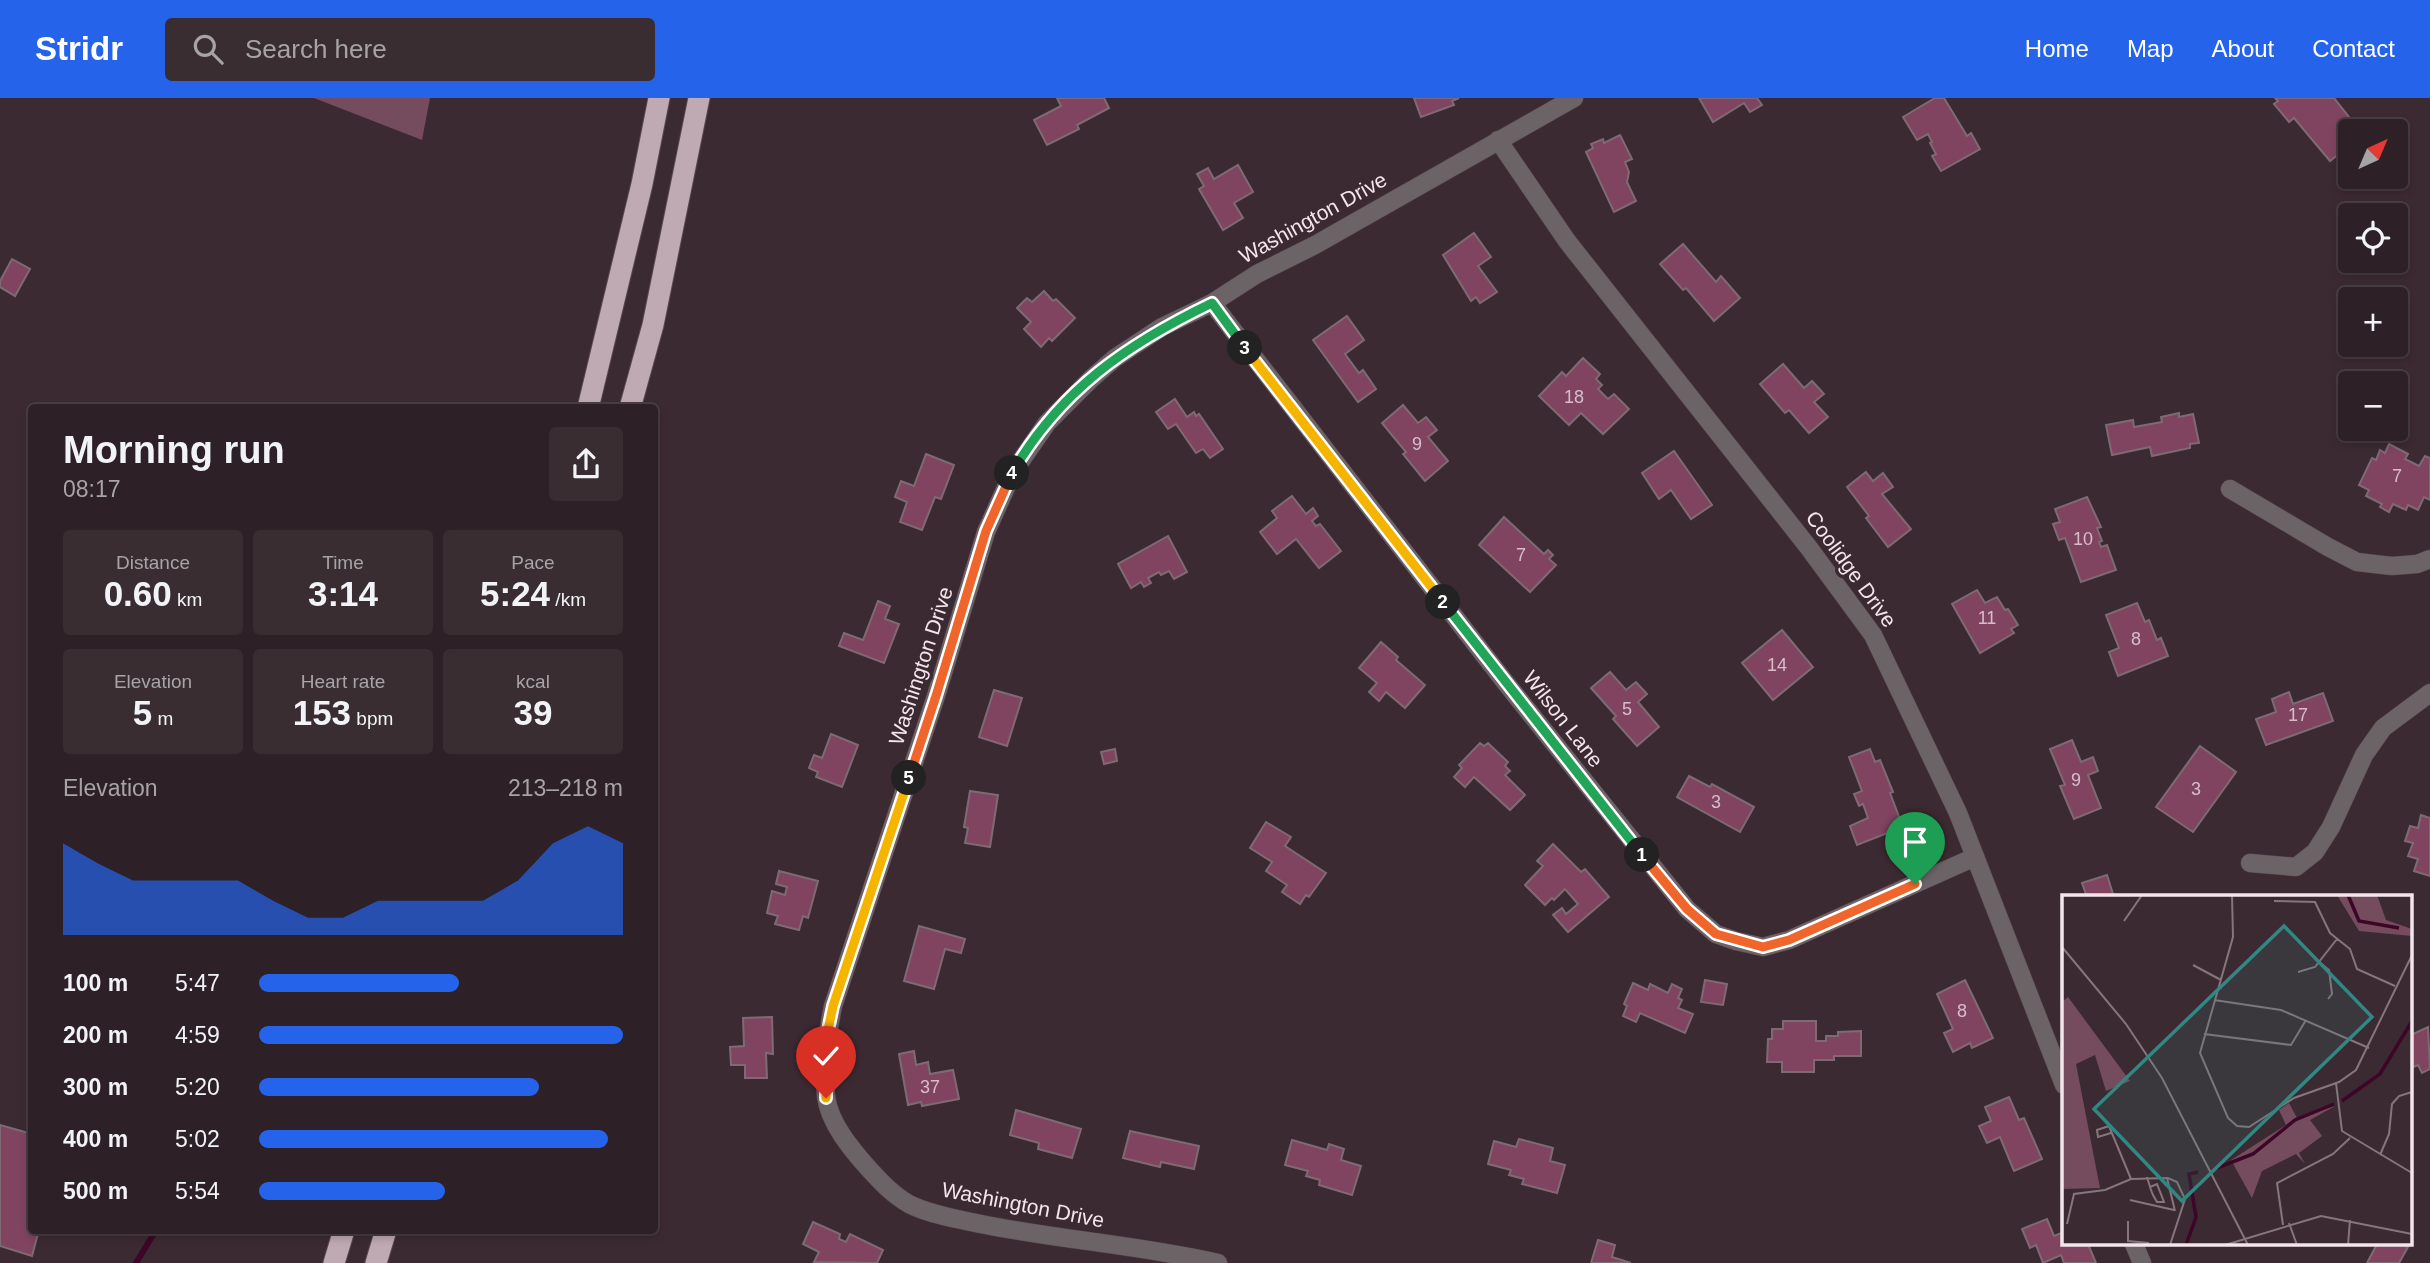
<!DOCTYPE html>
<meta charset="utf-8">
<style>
body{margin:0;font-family:Arial,sans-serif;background:#392d32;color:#f1f3f6;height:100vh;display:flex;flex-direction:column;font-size:26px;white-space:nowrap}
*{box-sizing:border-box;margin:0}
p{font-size:23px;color:#a7a3a7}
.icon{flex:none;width:38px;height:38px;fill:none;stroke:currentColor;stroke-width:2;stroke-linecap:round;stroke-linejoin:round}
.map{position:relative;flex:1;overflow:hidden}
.side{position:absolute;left:28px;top:306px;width:630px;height:830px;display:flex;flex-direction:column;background:#2d2026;border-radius:7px;box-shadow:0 4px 10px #0003,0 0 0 2px #483e43}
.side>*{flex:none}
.needle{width:46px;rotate:44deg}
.controls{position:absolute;left:2338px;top:21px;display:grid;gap:14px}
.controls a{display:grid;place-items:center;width:70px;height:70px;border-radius:7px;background:#2d2026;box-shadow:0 4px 10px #0003,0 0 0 2px #483e43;font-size:35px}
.pin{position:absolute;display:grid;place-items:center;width:60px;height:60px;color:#fff;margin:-72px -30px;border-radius:50% 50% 50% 0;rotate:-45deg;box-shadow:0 0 7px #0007}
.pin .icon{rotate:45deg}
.km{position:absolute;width:35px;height:35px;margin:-18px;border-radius:50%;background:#222;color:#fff;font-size:19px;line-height:35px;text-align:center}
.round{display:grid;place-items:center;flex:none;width:74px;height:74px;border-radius:7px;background:#392d32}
.overview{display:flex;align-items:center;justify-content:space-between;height:119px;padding:0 35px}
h1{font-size:38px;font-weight:600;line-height:52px}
.metrics{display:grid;grid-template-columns:repeat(3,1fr);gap:10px;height:119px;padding:7px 35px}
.metrics div{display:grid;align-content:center;border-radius:7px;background:#392d32;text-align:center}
.metrics b{font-size:35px;font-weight:600}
.metrics small{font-size:19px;font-weight:400}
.metrics p{font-size:19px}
.chart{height:196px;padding:14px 35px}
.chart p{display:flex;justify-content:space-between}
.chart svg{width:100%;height:126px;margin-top:7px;fill:#2563eb;opacity:.7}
ul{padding:0 35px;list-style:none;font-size:23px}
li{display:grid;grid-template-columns:112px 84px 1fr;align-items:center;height:52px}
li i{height:18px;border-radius:9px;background:#2563eb}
header{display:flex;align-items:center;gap:42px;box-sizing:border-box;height:98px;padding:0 35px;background:#2563eb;color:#fff}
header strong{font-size:33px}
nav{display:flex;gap:38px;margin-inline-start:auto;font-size:24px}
.search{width:490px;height:63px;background:#392d32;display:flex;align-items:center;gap:18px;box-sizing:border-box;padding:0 24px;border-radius:7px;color:#a7a3a7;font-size:26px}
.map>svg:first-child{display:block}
.green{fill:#744c5e}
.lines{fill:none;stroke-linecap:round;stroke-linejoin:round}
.stream{stroke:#3d0626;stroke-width:6}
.building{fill:#804461;stroke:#7e6a72;stroke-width:2}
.minor-casing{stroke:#594850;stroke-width:19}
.highway-casing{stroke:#594850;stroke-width:23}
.minor{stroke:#6c6367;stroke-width:18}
.highway{stroke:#bfa9b2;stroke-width:21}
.split-1-casing{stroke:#fff;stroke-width:14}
.split-2-casing{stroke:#fff;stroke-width:14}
.split-3-casing{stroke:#fff;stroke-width:14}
.split-4-casing{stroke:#fff;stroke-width:14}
.split-5-casing{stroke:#fff;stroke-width:14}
.split-6-casing{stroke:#fff;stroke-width:14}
.split-1{stroke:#f0652b;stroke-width:9}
.split-2{stroke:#22a559;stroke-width:9}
.split-3{stroke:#f5b400;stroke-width:9}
.split-4{stroke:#22a559;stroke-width:9}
.split-5{stroke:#f0652b;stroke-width:9}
.split-6{stroke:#f5b400;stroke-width:9}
.labels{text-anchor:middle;stroke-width:7;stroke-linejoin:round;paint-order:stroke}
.number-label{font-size:18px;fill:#d6bec8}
.street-label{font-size:21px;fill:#f2e6eb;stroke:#3c2a32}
.inset-river{fill:none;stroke:#3d0626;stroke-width:3.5}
.inset-road{fill:none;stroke:#85757c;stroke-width:2}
.view{fill:#318781;fill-opacity:0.15;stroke:#318781;stroke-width:3.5}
.inset-edge{fill:none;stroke:#f2e6eb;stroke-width:3.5}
</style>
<header>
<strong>Stridr</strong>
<div class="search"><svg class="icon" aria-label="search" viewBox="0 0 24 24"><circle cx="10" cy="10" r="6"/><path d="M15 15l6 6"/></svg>Search here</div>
<nav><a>Home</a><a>Map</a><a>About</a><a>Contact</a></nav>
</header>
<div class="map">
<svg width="2430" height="1165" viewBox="0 0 2430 1165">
<rect width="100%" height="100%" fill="#3c2a32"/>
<polygon class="green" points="314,0 430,0 422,42"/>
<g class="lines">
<polyline class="stream" points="136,1165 156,1132"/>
</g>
<g class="building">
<polygon points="1057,0 1104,0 1109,10 1077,27 1079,31 1047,47 1034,22 1061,8"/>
<polygon points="1414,0 1459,0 1452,3 1454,7 1421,19"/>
<polygon points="1699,0 1757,0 1762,7 1750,14 1744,5 1713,24"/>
<polygon points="1935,0 1944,0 1967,38 1971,35 1980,51 1941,73 1932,58 1936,56 1930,45 1932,44 1928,36 1917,42 1903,19"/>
<polygon points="2275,0 2334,0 2360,33 2350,33 2350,47 2330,63 2294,20 2289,24 2274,6 2278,3"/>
<polygon points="1620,37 1632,61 1625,64 1629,74 1627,84 1636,103 1614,114 1586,54 1593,50 1591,46 1603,41 1604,45"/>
<polygon points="1238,67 1253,94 1234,105 1243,120 1223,132 1199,91 1204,88 1197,76 1208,70 1214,81"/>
<polygon points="1474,135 1491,159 1478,168 1497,194 1480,205 1476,199 1471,203 1443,157"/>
<polygon points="1683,146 1716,184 1721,178 1740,200 1714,223 1686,190 1683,192 1660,166"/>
<polygon points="12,161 30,171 15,198 0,189 0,183"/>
<polygon points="1044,193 1053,203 1056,201 1075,220 1052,243 1049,240 1041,249 1024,231 1031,224 1017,210 1027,200 1032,204"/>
<polygon points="1347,218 1364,242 1345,256 1359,275 1363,272 1376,291 1358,304 1313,242"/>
<polygon points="1583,260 1600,276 1596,281 1602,287 1598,291 1608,301 1614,296 1629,311 1603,336 1581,315 1569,327 1539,298 1562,274 1566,278"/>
<polygon points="1783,266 1804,290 1812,283 1824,296 1814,304 1828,319 1809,335 1789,312 1785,315 1760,286"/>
<polygon points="1175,301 1187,319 1194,314 1196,318 1199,316 1223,351 1210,360 1203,351 1196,355 1176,326 1168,331 1156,314"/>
<polygon points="1403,307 1418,325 1426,319 1437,332 1428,339 1448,363 1425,383 1403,356 1406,354 1382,325"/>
<polygon points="2179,315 2179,319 2193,316 2199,345 2190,346 2190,350 2152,358 2150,349 2112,357 2106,327 2133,322 2134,329 2162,324 2161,319"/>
<polygon points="2389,346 2408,356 2405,361 2419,368 2425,358 2430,360 2430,402 2424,399 2418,412 2408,407 2406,412 2393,406 2389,414 2380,409 2382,406 2366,398 2369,392 2359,387 2372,360 2376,362 2380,352 2385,355"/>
<polygon points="1674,353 1712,407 1691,421 1671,392 1659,401 1642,375"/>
<polygon points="926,356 954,367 941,401 935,399 922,432 900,424 907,404 895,399 901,383 914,388"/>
<polygon points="1866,374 1873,383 1883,375 1893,389 1882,396 1911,431 1888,449 1866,420 1869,418 1847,389"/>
<polygon points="1292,398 1306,416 1313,410 1318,418 1312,423 1316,428 1320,426 1341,453 1319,470 1296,441 1277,456 1260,434 1277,420 1272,413"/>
<polygon points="2087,399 2101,429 2097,430 2102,443 2099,444 2101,449 2107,447 2116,472 2081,484 2065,440 2059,442 2053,426 2060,424 2055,411"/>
<polygon points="1504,419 1544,456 1548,452 1553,457 1549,461 1556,467 1530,494 1479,447"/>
<polygon points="1168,438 1187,474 1174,481 1169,473 1161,477 1159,474 1148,480 1151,485 1144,489 1141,484 1131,490 1118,466"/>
<polygon points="1977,492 1985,505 1997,499 2005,512 2008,511 2018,527 2011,531 2014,535 1980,555 1952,506"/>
<polygon points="878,503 890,508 885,521 899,526 884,565 839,548 844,535 863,542"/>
<polygon points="2137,505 2145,524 2149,522 2157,542 2161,540 2168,558 2118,578 2109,554 2119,550 2106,517"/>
<polygon points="1782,532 1813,569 1773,602 1742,565"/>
<polygon points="1381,544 1398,559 1396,562 1425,587 1405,610 1386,594 1379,603 1369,594 1377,585 1359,570"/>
<polygon points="1610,574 1626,592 1636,584 1647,596 1638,604 1659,629 1637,648 1613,621 1616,618 1591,590"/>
<polygon points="994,592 1022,600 1007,648 979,639"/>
<polygon points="2289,594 2293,606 2323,595 2333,623 2266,647 2256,621 2276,614 2272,601"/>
<polygon points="831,636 858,647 842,689 816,679 818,674 809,670 814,657 822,660"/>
<polygon points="2072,642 2081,664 2093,659 2098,673 2088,677 2101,710 2074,721 2060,688 2065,687 2050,651"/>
<polygon points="1480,645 1484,648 1488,645 1508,664 1505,668 1510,673 1505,677 1525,697 1510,712 1474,679 1465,689 1454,679 1462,670 1459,667"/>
<polygon points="2200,648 2236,674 2193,734 2156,709"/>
<polygon points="1115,651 1117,663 1104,666 1101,654"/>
<polygon points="1870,651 1875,664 1880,662 1893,694 1890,695 1903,729 1857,747 1850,728 1868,720 1863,706 1859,708 1854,696 1862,693 1849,659"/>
<polygon points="1689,678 1710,689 1712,686 1754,709 1740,734 1677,699"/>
<polygon points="970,693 998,697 990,749 965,745 968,730 964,729"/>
<polygon points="2421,717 2430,720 2430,778 2414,773 2418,761 2408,758 2413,745 2405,743 2410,728 2418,730"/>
<polygon points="1266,724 1291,739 1285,748 1326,775 1309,799 1306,797 1300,806 1282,794 1287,787 1266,773 1272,764 1250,750"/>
<polygon points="1553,746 1581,774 1585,771 1609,799 1568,834 1553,817 1562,810 1566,816 1578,806 1565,791 1554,802 1552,800 1545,807 1525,787 1543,768 1537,763"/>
<polygon points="779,773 818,783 808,820 803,818 799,832 775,826 778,818 767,815 772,793 785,797 787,789 776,786"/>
<polygon points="2107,777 2114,799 2087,799 2082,785"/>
<polygon points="919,828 965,841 961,855 945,851 934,891 904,883"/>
<polygon points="1705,882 1727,886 1723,907 1701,904"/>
<polygon points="1965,882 1993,940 1972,950 1970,945 1953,954 1944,935 1953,931 1937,896"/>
<polygon points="1633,885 1648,892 1650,886 1668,895 1672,886 1682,891 1678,900 1682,902 1678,910 1693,916 1685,935 1640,915 1636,924 1623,918 1627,908 1624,906"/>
<polygon points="772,919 773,956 766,955 767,980 745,980 745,967 731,967 730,949 744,948 743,920"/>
<polygon points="1783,923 1816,923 1816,943 1826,943 1826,938 1838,938 1838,934 1861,933 1861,958 1834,958 1834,962 1814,962 1814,974 1782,974 1782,964 1767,964 1768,941 1772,941 1772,931 1783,931"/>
<polygon points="2428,929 2430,971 2422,975 2418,967 2411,970 2411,937"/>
<polygon points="914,953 916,967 928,964 930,976 953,972 959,1001 922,1008 921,1004 908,1007 899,956"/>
<polygon points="2009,999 2019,1022 2024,1020 2042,1061 2014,1073 2000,1039 1987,1045 1979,1028 1991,1023 1985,1009"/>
<polygon points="1016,1012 1081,1031 1072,1060 1038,1051 1039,1045 1010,1037"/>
<polygon points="0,1027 32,1036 32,1132 39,1132 32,1158 0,1148"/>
<polygon points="1130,1033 1199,1048 1194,1071 1161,1064 1160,1069 1123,1060"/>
<polygon points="1519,1041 1553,1050 1550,1063 1565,1067 1557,1095 1522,1086 1524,1081 1509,1077 1511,1072 1488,1066 1494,1043 1516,1049"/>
<polygon points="1292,1042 1327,1052 1329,1046 1344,1051 1341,1062 1361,1068 1352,1097 1319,1087 1320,1082 1306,1078 1308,1073 1285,1067"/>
<polygon points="2047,1121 2054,1138 2064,1134 2064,1146 2088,1146 2096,1165 2064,1165 2061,1157 2043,1165 2036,1147 2030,1150 2022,1131"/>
<polygon points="813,1124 840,1136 839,1141 846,1144 850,1136 883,1152 877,1165 814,1164 819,1154 803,1146"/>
<polygon points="1598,1142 1615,1147 1612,1159 1631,1165 1591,1165"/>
<polygon points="2377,1146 2401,1146 2408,1149 2399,1165 2367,1165"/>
</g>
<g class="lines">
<defs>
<g id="minor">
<polyline points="1498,42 1567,143 1809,450 1873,537 1958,715 2064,987"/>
<polyline points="1212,205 1505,584 1687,811 1716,836 1736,843 1763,849 1789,842 1975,759"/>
<polyline points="2230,391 2328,449 2357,464 2392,468 2417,466 2430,461"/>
<polyline points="2250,765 2296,769 2315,754 2331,729 2364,657 2383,630 2430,595"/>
<polyline points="2134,1146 2142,1165"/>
<path d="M1218,1165C1140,1147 1059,1142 981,1126C960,1122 928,1116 909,1106C893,1097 881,1084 869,1071C852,1052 829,1025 826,998C823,969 827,937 833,908L936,598L986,434L1013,374L1047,325L1091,281L1115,260L1162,229L1212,205L1257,176L1315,147L1574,0"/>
</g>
<g id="highway">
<polyline points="588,310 642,86 659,0"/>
<polyline points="630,310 653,227 699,0"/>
<polyline points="334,1165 344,1132"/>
<polyline points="376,1165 386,1132"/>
</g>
</defs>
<use href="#minor" class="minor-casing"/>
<use href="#highway" class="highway-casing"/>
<use href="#minor" class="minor"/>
<use href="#highway" class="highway"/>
</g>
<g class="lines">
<defs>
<polyline id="split-1" points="1642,757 1687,811 1716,836 1763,849 1789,842 1915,786"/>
<polyline id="split-2" points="1443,504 1642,757"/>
<polyline id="split-3" points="1245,250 1443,504"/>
<path id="split-4" d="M1012,375C1060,292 1127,246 1212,205L1245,250"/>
<polyline id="split-5" points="909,680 936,598 986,433 1012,375"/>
<polyline id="split-6" points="826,1000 827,937 833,908 909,680"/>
</defs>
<use href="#split-1" class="split-1-casing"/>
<use href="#split-2" class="split-2-casing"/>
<use href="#split-3" class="split-3-casing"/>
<use href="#split-4" class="split-4-casing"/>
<use href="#split-5" class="split-5-casing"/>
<use href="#split-6" class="split-6-casing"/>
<use href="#split-1" class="split-1"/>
<use href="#split-2" class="split-2"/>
<use href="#split-3" class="split-3"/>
<use href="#split-4" class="split-4"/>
<use href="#split-5" class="split-5"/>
<use href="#split-6" class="split-6"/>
</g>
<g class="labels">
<g class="number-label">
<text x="1574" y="305">18</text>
<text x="1417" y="352">9</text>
<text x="2397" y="384">7</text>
<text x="2083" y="447">10</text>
<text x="1521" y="463">7</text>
<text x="1987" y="526">11</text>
<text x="2136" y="547">8</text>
<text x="1777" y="573">14</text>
<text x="1627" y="617">5</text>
<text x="2298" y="623">17</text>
<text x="2076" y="688">9</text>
<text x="2196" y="697">3</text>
<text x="1716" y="710">3</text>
<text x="1962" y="919">8</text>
<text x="930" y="995">37</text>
</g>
<g class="street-label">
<text transform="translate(1313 120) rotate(-29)" y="7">Washington Drive</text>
<text transform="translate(1851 471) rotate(54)" y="7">Coolidge Drive</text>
<text transform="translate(921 568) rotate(-72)" y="7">Washington Drive</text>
<text transform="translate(1563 621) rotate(52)" y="7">Wilson Lane</text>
<text transform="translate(1023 1107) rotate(11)" y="7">Washington Drive</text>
</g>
</g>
<g transform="translate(2062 797)">
<rect width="350" height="350" fill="#3c2a32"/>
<path d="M275,0H315L324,25L350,34V41L297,36ZM6,102L68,186L44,196L33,160L14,169L38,293L0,294V107ZM227,208L235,223L273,211L248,225L260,241L237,258L243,269L234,259L200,276L190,303L169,265L224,230L217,215Z" fill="#744c5e"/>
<path class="inset-river" d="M286,0L297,26L337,33M280,206L318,179L350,126M155,273L191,259L233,225L272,209M124,350L134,322L127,279L136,277"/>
<path class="inset-road" d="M170,0L171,42L138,158L166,223L175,231L187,232L232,203L277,187L294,175L350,60M212,6L253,7L268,38L288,54L295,74L333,91M62,26L80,0M0,52L64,129L100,183L186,350M257,67L267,75L270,99L266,104M131,70L159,85M236,77L253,72L275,44M152,105L219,115L307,153M142,139L229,150L244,125M274,188L280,236L350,278M49,238L36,242L35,235L47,231L69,284M318,260L327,239L330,209L337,201L350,197M85,282L89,295L91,300L95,307H102L95,289L88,292M105,283L113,316M68,305L112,315M66,326V346L87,348M227,328L235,350M5,329L12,299L43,295L69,284L106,283L115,287L123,304L108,350M221,330L215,288L271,259L288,243M163,350L259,321L350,339M286,350L288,325"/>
<path class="view" d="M222,31L310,122L120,306L32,214Z"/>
<rect width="350" height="350" class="inset-edge"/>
</g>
</svg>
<div class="controls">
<a><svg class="needle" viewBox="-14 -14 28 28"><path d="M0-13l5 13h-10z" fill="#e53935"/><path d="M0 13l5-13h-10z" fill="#a7a3a7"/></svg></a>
<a><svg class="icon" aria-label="locate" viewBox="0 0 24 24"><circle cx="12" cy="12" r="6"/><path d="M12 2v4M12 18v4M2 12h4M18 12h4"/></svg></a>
<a>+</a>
<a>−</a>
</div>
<div class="pin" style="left:1915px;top:786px;background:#1e9e55"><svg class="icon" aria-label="arrive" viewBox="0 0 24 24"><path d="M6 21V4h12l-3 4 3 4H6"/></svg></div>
<div class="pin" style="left:826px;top:1000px;background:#d93025"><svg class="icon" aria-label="check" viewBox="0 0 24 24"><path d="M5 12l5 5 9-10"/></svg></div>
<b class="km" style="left:1642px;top:757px">1</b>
<b class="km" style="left:1443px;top:504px">2</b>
<b class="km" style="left:1245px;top:250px">3</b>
<b class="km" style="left:1012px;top:375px">4</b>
<b class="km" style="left:909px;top:680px">5</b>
<section class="side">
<div class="overview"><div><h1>Morning run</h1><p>08:17</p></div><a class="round"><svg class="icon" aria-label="share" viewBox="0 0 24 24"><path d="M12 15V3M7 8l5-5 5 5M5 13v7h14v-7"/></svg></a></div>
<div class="metrics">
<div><p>Distance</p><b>0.60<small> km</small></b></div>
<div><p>Time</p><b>3:14</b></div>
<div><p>Pace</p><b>5:24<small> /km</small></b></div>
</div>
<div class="metrics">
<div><p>Elevation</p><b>5<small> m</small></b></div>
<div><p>Heart rate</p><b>153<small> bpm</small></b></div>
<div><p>kcal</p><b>39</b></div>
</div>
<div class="chart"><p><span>Elevation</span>213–218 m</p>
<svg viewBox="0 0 160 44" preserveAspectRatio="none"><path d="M0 44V12L10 19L20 25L30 25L40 25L50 25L60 32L70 38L80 38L90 32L100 32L110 32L120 32L130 25L140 12L150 6L160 12V44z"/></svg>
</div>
<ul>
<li><b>100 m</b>5:47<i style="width:55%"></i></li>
<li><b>200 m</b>4:59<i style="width:100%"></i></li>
<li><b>300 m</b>5:20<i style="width:77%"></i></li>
<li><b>400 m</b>5:02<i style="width:96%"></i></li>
<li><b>500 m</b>5:54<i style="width:51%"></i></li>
</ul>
</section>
</div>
